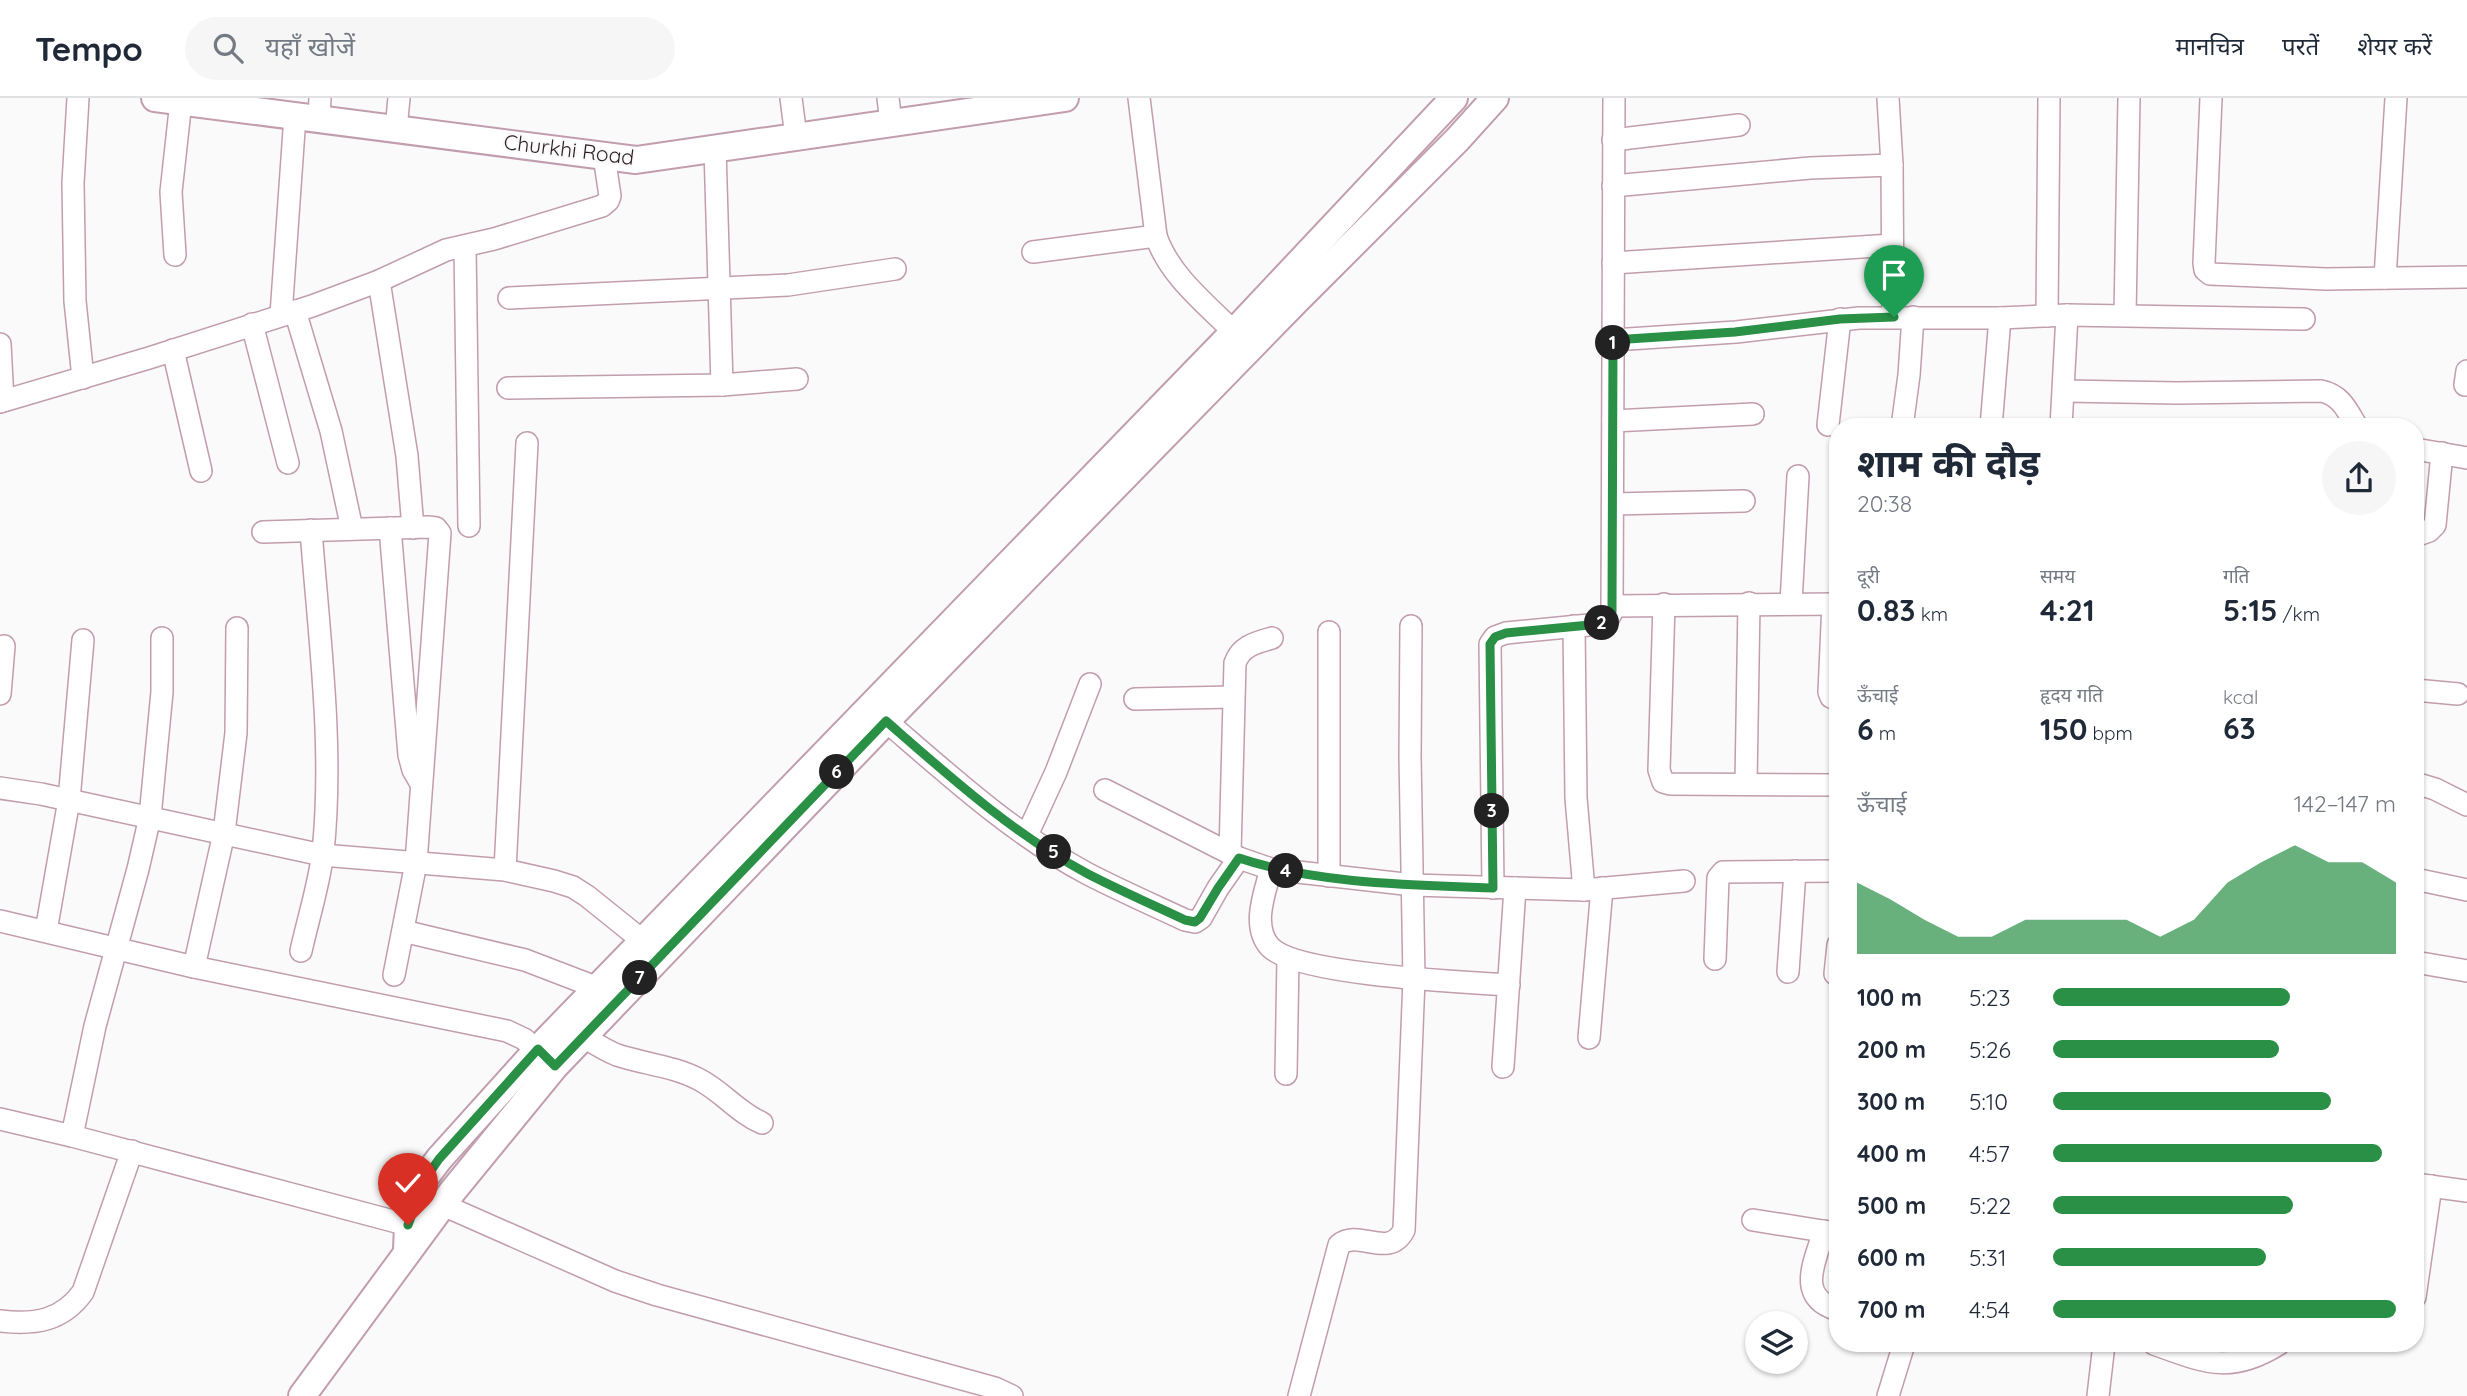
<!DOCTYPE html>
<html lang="hi">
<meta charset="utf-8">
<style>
body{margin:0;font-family:Quicksand,"Noto Sans Devanagari",sans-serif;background:#f6f6f7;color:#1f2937;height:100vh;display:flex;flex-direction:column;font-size:26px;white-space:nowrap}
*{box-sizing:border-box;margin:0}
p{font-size:23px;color:#747a83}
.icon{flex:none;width:38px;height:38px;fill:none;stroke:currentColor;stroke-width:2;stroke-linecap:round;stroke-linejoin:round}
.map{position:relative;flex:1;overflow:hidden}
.sheet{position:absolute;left:1829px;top:320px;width:595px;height:934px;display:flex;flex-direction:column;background:#fff;border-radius:28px;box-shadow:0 2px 5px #0004}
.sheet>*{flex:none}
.tools{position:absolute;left:1745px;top:1213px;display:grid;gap:14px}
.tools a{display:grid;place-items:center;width:63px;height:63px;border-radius:50%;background:#fff;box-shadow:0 2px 5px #0004;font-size:35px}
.pin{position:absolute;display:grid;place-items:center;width:60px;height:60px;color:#fff;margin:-72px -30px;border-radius:50% 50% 50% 0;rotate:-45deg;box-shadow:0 0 7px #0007}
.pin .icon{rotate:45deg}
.km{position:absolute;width:35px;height:35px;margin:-18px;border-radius:50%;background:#222;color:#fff;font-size:19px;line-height:35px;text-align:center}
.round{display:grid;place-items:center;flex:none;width:74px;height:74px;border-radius:37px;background:#f6f6f7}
.overview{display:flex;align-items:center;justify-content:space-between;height:119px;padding:0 28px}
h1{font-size:38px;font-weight:700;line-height:52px}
.figures{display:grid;grid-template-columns:repeat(3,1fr);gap:10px;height:119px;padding:7px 28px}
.figures div{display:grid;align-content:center}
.figures b{font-size:30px;font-weight:700}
.figures small{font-size:19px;font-weight:400}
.figures p{font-size:19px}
.chart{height:196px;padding:14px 28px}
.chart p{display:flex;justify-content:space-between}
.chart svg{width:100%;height:126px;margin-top:7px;fill:#299046;opacity:.7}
ul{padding:0 28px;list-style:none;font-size:23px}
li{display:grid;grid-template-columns:112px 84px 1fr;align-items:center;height:52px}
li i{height:18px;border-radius:9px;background:#299046}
header{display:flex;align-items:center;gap:42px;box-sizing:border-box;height:98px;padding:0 35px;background:#fff;border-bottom:2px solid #e0e1e3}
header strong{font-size:33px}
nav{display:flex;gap:38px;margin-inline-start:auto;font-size:24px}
.search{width:490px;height:63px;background:#f6f6f7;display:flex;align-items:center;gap:18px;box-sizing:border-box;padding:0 24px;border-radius:38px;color:#747a83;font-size:26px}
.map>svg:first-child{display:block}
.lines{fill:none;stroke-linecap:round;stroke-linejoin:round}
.minor-casing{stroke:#c19dae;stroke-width:24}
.tertiary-casing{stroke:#c19dae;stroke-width:30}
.minor{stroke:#fff;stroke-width:21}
.tertiary{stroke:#fff;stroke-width:26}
.route-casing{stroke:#fff;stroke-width:14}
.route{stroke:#299046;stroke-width:9}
.labels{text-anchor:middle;stroke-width:5;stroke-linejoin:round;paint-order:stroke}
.street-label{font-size:21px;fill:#2d1f26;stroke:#fafafa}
</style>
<header>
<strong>Tempo</strong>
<div class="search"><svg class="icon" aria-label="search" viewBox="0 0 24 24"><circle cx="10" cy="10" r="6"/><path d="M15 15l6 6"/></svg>यहाँ खोजें</div>
<nav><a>मानचित्र</a><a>परतें</a><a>शेयर करें</a></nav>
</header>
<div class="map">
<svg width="2467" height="1298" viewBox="0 0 2467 1298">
<rect width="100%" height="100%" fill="#fafafa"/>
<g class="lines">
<defs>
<g id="minor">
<polyline points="78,0 73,85 75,203 83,280"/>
<polyline points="791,0 796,39"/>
<polyline points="888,0 891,25"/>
<path d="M1139,0L1156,138C1169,177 1205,205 1234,234"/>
<polyline points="1888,0 1892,67 1893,219"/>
<polyline points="2211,0 2204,165 2205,172 2210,176 2326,181 2467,179"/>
<polyline points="319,21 320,0"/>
<polyline points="396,31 399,0"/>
<polyline points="1613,42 1739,27"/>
<polyline points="715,51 722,287"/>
<polyline points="1613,88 1810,70 1892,67"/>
<polyline points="465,148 469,428"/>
<polyline points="1033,154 1156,138"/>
<polyline points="175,157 171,94 181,3"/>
<polyline points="1613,165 1892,147"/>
<polyline points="2385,180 2396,0"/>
<polyline points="379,183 407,358 413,430"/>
<polyline points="509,200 788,187 895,171"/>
<polyline points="295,213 331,333 352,431"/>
<polyline points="281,217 295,18"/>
<polyline points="2125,217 2129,0"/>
<polyline points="2047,218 2049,0"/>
<polyline points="252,226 288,365"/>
<polyline points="1613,242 1736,234 1859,220 2000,220 2067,217 2304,221"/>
<polyline points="0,246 3,303"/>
<polyline points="173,252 201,373"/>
<polyline points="2465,287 2467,273"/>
<polyline points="508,290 722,287 797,281"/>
<path d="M2065,293L2177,295L2321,293C2341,297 2347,312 2357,329"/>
<polyline points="0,304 149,260 312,208 379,183 446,152 494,141 602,108 608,103 610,98 604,58"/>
<polyline points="1613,323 1753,316"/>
<polyline points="1828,327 1840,221"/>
<polyline points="1902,329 1909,277 1913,219"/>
<polyline points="1991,329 2000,220"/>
<polyline points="2061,329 2067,217"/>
<polyline points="2415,351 2467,360"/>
<polyline points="1613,406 1744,403"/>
<polyline points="390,430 409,657 413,672 420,684"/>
<polyline points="263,434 428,429 436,430 440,435 416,765 394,877"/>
<polyline points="2415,438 2429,433 2435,427 2442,355"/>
<polyline points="1791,505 1798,378"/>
<polyline points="1833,505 1829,594 1831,599 1838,602"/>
<polyline points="1664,506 1659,672 1663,684 1670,686 1838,687"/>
<polyline points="1613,508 1838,506"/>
<polyline points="1574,528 1576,700 1584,792"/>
<polyline points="1329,534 1329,778"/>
<polyline points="2415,592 2458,596"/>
<polyline points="0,596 4,548"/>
<polyline points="1135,601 1233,599"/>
<path d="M886,623C950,678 1013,736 1088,776C1119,792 1153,807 1185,822L1195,824L1201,820L1218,790L1239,760"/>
<polyline points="1746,685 1749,505"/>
<polyline points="2415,685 2435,691 2467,707"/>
<polyline points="0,690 41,696 322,757 505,772 554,783 573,789 587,798 643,843"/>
<polyline points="1105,692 1239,760 1271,771 1413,787 1515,790 1584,792 1684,783"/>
<polyline points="1027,737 1056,674 1090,586"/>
<path d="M1230,755L1235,565C1241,548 1255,545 1272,540"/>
<path d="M1271,771C1265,794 1251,828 1270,849C1297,877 1464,884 1509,887"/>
<polyline points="505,772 527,345"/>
<polyline points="2415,781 2467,792"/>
<polyline points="1493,790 1490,546 1495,539 1506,535 1599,526 1607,523 1612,514 1614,0"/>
<polyline points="0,823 194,869 507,933 524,941 547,961"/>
<polyline points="46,833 69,702 83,542"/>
<polyline points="403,833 525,862 598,890"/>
<path d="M301,853C308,821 319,787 323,754C334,648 319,539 311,432"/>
<polyline points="1715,861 1718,780 1723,774 1838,773"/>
<polyline points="2415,864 2467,873"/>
<polyline points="194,869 224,735 236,635 237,530"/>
<polyline points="1788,874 1795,773"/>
<polyline points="1835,876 1838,847"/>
<path d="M584,939C594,945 605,952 617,957C644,966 674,968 700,982C723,994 737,1014 762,1025"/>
<polyline points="1589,940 1602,790"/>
<polyline points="1503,969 1515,790"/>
<polyline points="1286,976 1288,860"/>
<polyline points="0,1021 72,1038 408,1127"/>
<polyline points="72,1038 95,928 138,771 150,719 162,594 162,540"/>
<polyline points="2415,1086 2467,1093"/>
<polyline points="443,1107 615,1183 657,1197 995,1290 1012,1298"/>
<polyline points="1753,1122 1835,1135"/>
<path d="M1824,1133C1815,1164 1795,1199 1838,1212"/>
<polyline points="2415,1199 2431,1088"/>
<path d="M0,1223C35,1227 62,1223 83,1194L132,1053"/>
<path d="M2154,1246C2204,1264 2230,1277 2279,1246"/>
<path d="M1299,1298L1339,1147C1358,1130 1389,1162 1404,1132L1414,881L1410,658L1411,528"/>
<polyline points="1888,1298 1904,1246"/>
<polyline points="2098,1298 2104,1246"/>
</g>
<g id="tertiary">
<polyline points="155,0 636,62 1065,0"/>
<polyline points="407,1152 408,1127 424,1081 439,1061 538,951 1234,234 1454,0"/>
<polyline points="302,1298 452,1094 555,968 886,623 1296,203 1457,42 1495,0"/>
</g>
</defs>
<use href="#minor" class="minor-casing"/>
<use href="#tertiary" class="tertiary-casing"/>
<use href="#minor" class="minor"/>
<use href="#tertiary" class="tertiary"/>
</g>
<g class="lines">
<defs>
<path id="route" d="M408,1127L425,1081L439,1061L538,951L555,968L886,623C949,678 1013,736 1088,776C1119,792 1153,807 1185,822L1195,824L1200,820L1218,790L1239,760C1316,786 1412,787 1493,790L1490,546L1495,539L1506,535L1600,526L1607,523L1612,514L1613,242L1735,234L1840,221L1894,219"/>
</defs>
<use href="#route" class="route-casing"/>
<use href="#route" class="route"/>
</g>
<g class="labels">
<g class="street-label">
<text transform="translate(569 52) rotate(7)" y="7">Churkhi Road</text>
</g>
</g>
</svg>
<div class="tools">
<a><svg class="icon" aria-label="layers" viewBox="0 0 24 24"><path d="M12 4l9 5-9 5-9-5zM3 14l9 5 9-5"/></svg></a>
</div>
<div class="pin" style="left:1894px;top:219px;background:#1e9e55"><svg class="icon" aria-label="arrive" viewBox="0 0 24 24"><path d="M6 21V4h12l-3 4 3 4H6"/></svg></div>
<div class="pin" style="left:408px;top:1127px;background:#d93025"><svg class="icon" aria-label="check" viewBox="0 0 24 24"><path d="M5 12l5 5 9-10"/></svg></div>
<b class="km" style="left:1613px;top:245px">1</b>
<b class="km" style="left:1602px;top:525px">2</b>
<b class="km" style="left:1492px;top:713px">3</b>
<b class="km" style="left:1286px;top:773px">4</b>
<b class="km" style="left:1054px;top:754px">5</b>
<b class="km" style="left:837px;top:674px">6</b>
<b class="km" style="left:640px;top:880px">7</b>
<section class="sheet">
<div class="overview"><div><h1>शाम की दौड़</h1><p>20:38</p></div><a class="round"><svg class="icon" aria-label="share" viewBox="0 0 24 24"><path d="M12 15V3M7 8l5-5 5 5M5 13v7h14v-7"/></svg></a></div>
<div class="figures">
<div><p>दूरी</p><b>0.83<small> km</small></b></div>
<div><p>समय</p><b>4:21</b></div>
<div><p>गति</p><b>5:15<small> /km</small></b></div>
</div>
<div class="figures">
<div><p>ऊँचाई</p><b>6<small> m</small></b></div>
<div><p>हृदय गति</p><b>150<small> bpm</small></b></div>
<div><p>kcal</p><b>63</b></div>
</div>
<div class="chart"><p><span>ऊँचाई</span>142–147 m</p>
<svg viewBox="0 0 160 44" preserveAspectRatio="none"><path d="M0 44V19L10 25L20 32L30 38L40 38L50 32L60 32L70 32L80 32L90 38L100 32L110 19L120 12L130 6L140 12L150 12L160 19V44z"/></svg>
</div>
<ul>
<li><b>100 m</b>5:23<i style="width:69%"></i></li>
<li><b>200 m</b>5:26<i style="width:66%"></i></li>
<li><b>300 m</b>5:10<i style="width:81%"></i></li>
<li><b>400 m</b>4:57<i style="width:96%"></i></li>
<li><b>500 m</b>5:22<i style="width:70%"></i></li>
<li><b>600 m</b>5:31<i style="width:62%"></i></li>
<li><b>700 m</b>4:54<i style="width:100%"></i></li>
</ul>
</section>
</div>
